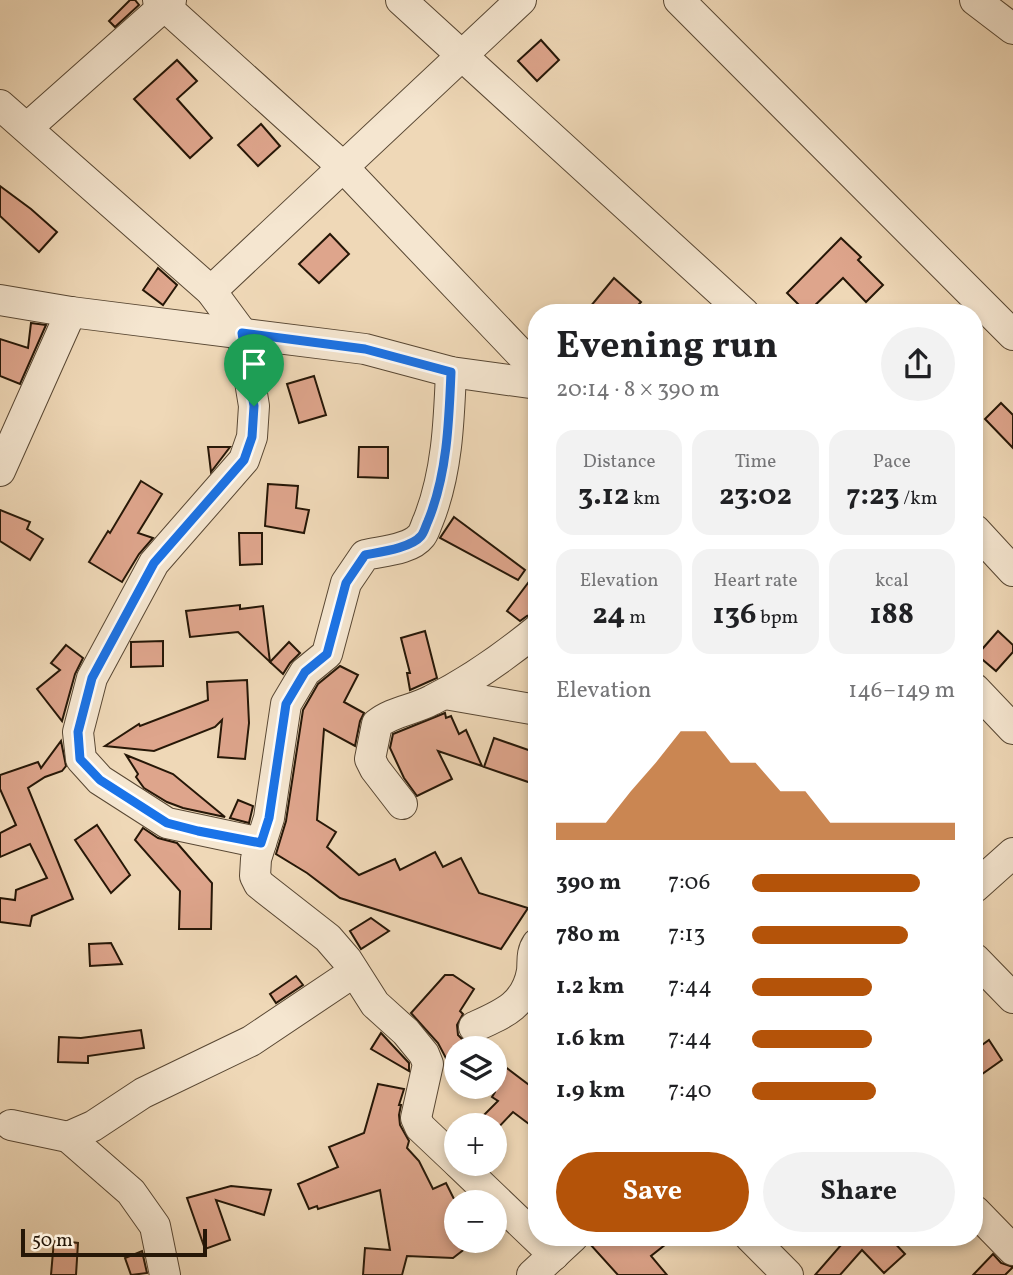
<!DOCTYPE html>
<meta charset="utf-8">
<style>
body{margin:0;font-family:Vollkorn,serif;background:#f2f2f2;color:#202124;height:100vh;display:flex;flex-direction:column;font-size:26px;white-space:nowrap}
*{box-sizing:border-box;margin:0}
p{font-size:23px;color:#757577}
.icon{flex:none;width:38px;height:38px;fill:none;stroke:currentColor;stroke-width:2;stroke-linecap:round;stroke-linejoin:round}
.map{position:relative;flex:1;overflow:hidden}
.sheet{position:absolute;left:528px;top:304px;width:455px;height:942px;display:flex;flex-direction:column;background:#fff;border-radius:28px;box-shadow:0 4px 10px #0003}
.sheet>*{flex:none}
.controls{position:absolute;left:444px;top:1036px;display:grid;gap:14px}
.controls a{display:grid;place-items:center;width:63px;height:63px;border-radius:50%;background:#fff;box-shadow:0 4px 10px #0003;font-size:35px}
.scale{position:absolute;left:21px;bottom:18px;width:186px;box-sizing:border-box;padding-left:7px;border:4px solid #261707;border-top:0;font-size:19px;line-height:24px;white-space:nowrap;color:#261707;-webkit-text-stroke:5px #f5e6d0;paint-order:stroke}
.pin{position:absolute;display:grid;place-items:center;width:60px;height:60px;color:#fff;margin:-72px -30px;border-radius:50% 50% 50% 0;rotate:-45deg;box-shadow:0 0 7px #0007}
.pin .icon{rotate:45deg}
.round{display:grid;place-items:center;flex:none;width:74px;height:74px;border-radius:37px;background:#f2f2f2}
.headline{display:flex;align-items:center;justify-content:space-between;height:119px;padding:0 28px}
h1{font-size:38px;font-weight:700;line-height:52px}
.metrics{display:grid;grid-template-columns:repeat(3,1fr);gap:10px;height:119px;padding:7px 28px}
.metrics div{display:grid;align-content:center;border-radius:18px;background:#f2f2f2;text-align:center}
.metrics b{font-size:30px;font-weight:700}
.metrics small{font-size:19px;font-weight:400}
.metrics p{font-size:19px}
.chart{height:196px;padding:14px 28px}
.chart p{display:flex;justify-content:space-between}
.chart svg{width:100%;height:126px;margin-top:7px;fill:#b45309;opacity:.7}
.cta{display:flex;gap:14px;margin-top:auto;padding:14px 28px}
.cta a{flex:1;height:80px;border-radius:42px;background:#b45309;color:#fff;font-size:28px;font-weight:700;line-height:80px;text-align:center}
.cta a+a{background:#f2f2f2;color:#202124}
ul{padding:0 28px;list-style:none;font-size:23px}
li{display:grid;grid-template-columns:112px 84px 1fr;align-items:center;height:52px}
li i{height:18px;border-radius:9px;background:#b45309}
.map>svg:first-child{display:block}
.building{fill:#dea58c;stroke:#261707;stroke-width:2}
.lines{fill:none;stroke-linecap:round;stroke-linejoin:round}
.minor-casing{stroke:#584733;stroke-width:32}
.minor{stroke:#f5e6d0;stroke-width:30}
.route-casing{stroke:#fff;stroke-width:14}
.route{stroke:#1a73e8;stroke-width:9}
</style>
<div class="map">
<svg width="1013" height="1275" viewBox="0 0 1013 1275">
<rect width="100%" height="100%" fill="#efd8b7"/>
<filter id="stains"><feTurbulence type="fractalNoise" baseFrequency=".00286" numOctaves="4"/><feColorMatrix values="0 0 0 0 .2 0 0 0 0 .09 0 0 0 0 .02 0 0 0 .5 -.17"/></filter>
<radialGradient id="worn" r=".72"><stop offset=".6" stop-color="#630" stop-opacity="0"/><stop offset="1" stop-color="#630" stop-opacity=".3"/></radialGradient>
<g class="building">
<polygon points="130,0 135,0 139,5 115,27 109,21"/>
<polygon points="541,40 559,60 537,81 518,61"/>
<polygon points="177,60 197,81 177,99 212,138 190,158 134,99"/>
<polygon points="261,124 280,146 258,166 238,145"/>
<polygon points="0,186 31,209 57,232 39,252 0,216"/>
<polygon points="330,234 349,254 319,283 299,264"/>
<polygon points="841,238 861,257 858,260 883,285 866,302 843,278 807,313 787,293"/>
<polygon points="158,268 177,285 163,305 143,290"/>
<polygon points="614,278 641,302 631,313 585,313"/>
<polygon points="31,323 46,325 20,384 0,376 0,339 28,348"/>
<polygon points="314,376 326,415 299,423 287,384"/>
<polygon points="1001,403 1013,415 1013,448 985,419"/>
<polygon points="208,447 230,447 211,472"/>
<polygon points="359,447 388,447 388,478 358,477"/>
<polygon points="141,481 162,494 138,533 153,538 139,554 122,582 89,562 108,531 110,533"/>
<polygon points="268,484 298,486 296,508 309,510 304,533 265,526"/>
<polygon points="0,510 30,522 27,529 43,539 30,560 0,541"/>
<polygon points="454,517 525,570 518,580 440,538"/>
<polygon points="239,533 262,533 262,564 240,565"/>
<polygon points="537,571 537,613 527,616 520,621 507,611"/>
<polygon points="240,605 240,609 263,606 270,662 238,632 190,637 186,611"/>
<polygon points="425,631 437,678 410,690 407,673 410,673 401,638"/>
<polygon points="998,631 1013,645 1013,652 996,671 977,655"/>
<polygon points="163,641 163,666 131,667 131,642"/>
<polygon points="289,642 300,653 290,663 283,674 270,662"/>
<polygon points="66,645 83,658 75,674 62,721 37,689 60,670 51,663"/>
<polygon points="340,666 358,675 344,702 364,713 360,721 355,746 324,729 317,820 336,832 327,847 359,875 395,859 400,870 435,852 443,867 461,858 479,893 528,908 501,949 340,898 307,873 276,854 286,821 303,710 318,684"/>
<polygon points="247,680 249,723 245,759 218,757 222,720 215,727 154,751 105,746 139,724 140,726 208,700 207,682"/>
<polygon points="445,713 446,718 451,716 459,734 466,730 482,766 438,751 452,779 417,796 404,778 390,748 393,734"/>
<polygon points="494,738 537,753 537,785 484,767"/>
<polygon points="61,741 66,766 62,771 45,777 28,788 73,899 32,916 30,926 0,922 0,898 15,900 16,890 47,878 30,844 0,857 0,833 16,825 0,789 0,775 38,762 41,768"/>
<polygon points="126,755 173,774 225,817 183,808 167,802 144,788 136,777 138,774"/>
<polygon points="238,800 253,806 249,823 230,818"/>
<polygon points="97,825 130,875 111,893 75,840"/>
<polygon points="143,828 158,838 177,843 212,883 211,929 179,929 180,891 135,840"/>
<polygon points="371,918 389,931 361,949 350,931"/>
<polygon points="111,943 122,964 90,966 89,944"/>
<polygon points="445,975 453,975 474,989 460,1011 463,1014 457,1025 458,1035 465,1042 457,1048 450,1060 447,1060 438,1043 411,1013"/>
<polygon points="296,976 303,985 276,1003 270,994"/>
<polygon points="141,1030 144,1048 88,1056 88,1063 58,1062 59,1037 81,1038"/>
<polygon points="381,1033 409,1063 409,1071 371,1049"/>
<polygon points="989,1040 1002,1060 975,1079 975,1050"/>
<polygon points="495,1059 537,1091 537,1130 513,1112 495,1131 495,1125 489,1125 481,1118 498,1101 492,1097 495,1092"/>
<polygon points="378,1084 404,1089 399,1105 401,1105 399,1115 400,1125 409,1141 407,1148 419,1161 433,1189 446,1183 457,1205 457,1241 475,1241 453,1258 407,1256 402,1275 363,1275 365,1248 390,1250 380,1190 318,1209 317,1206 309,1209 298,1184 338,1167 329,1147 364,1133"/>
<polygon points="231,1186 271,1190 264,1215 216,1200 230,1240 205,1249 187,1198"/>
<polygon points="590,1237 675,1237 651,1256 667,1275 618,1275 589,1243"/>
<polygon points="848,1237 889,1237 905,1254 884,1273 862,1250 840,1275 815,1275"/>
<polygon points="54,1240 78,1243 76,1275 51,1275"/>
<polygon points="142,1251 147,1273 131,1275 125,1258"/>
<polygon points="993,1254 1001,1263 1013,1267 1005,1275 973,1275"/>
</g>
<g class="lines">
<defs>
<g id="minor">
<polyline points="158,0 343,167 537,371"/>
<polyline points="401,0 744,313"/>
<polyline points="679,0 1013,335"/>
<polyline points="975,0 1013,29"/>
<polyline points="0,105 211,291 242,333 254,406 252,437 244,460 154,563 92,678 78,732 81,759 100,780 167,823 261,843"/>
<polyline points="27,128 171,0"/>
<polyline points="211,291 521,0"/>
<polyline points="0,300 71,312 365,349 451,372 537,384"/>
<path d="M451,372C449,422 447,474 428,521C426,525 424,533 421,536C410,550 382,551 365,555L346,583L327,654L305,672L286,704L269,818L256,859L255,876L259,884L328,938L347,960L375,1004L406,1032L424,1054L428,1064L416,1118L420,1127L457,1162"/>
<polyline points="0,471 71,312"/>
<polyline points="975,530 1013,571"/>
<polyline points="975,689 1013,729"/>
<polyline points="445,694 537,710"/>
<path d="M402,804L375,769L370,759L377,724C393,711 414,710 432,700C470,681 504,657 537,630"/>
<polyline points="975,887 1013,853"/>
<polyline points="975,959 1013,998"/>
<path d="M474,1027C503,1014 526,1005 532,971C533,961 531,953 537,944"/>
<polyline points="11,1125 68,1137 93,1126 143,1093 251,1041 354,972"/>
<polyline points="68,1137 131,1192 155,1226 165,1275"/>
<polyline points="459,1164 554,1255"/>
<polyline points="975,1211 1013,1250"/>
<polyline points="750,1237 788,1275"/>
<polyline points="532,1275 573,1237"/>
</g>
</defs>
<use href="#minor" class="minor-casing"/>
<use href="#minor" class="minor"/>
</g>
<g class="lines">
<defs>
<path id="route" d="M242,333L365,349L451,372C449,422 447,475 428,521C426,525 424,533 421,536C411,548 380,552 365,555L346,583L327,654L305,672L286,704L269,818L261,843L198,831L167,823L100,780L80,759L78,732L92,678L154,563L244,460L252,437L254,406Z"/>
</defs>
<use href="#route" class="route-casing"/>
<use href="#route" class="route"/>
</g>
<rect width="100%" height="100%" filter="url(#stains)"/>
<rect width="100%" height="100%" fill="url(#worn)"/>
</svg>
<div class="controls">
<a><svg class="icon" aria-label="layers" viewBox="0 0 24 24"><path d="M12 4l9 5-9 5-9-5zM3 14l9 5 9-5"/></svg></a>
<a>+</a>
<a>−</a>
</div>
<div class="scale">50 m</div>
<div class="pin" style="left:254px;top:406px;background:#1e9e55"><svg class="icon" aria-label="arrive" viewBox="0 0 24 24"><path d="M6 21V4h12l-3 4 3 4H6"/></svg></div>
<section class="sheet">
<div class="headline"><div><h1>Evening run</h1><p>20:14 · 8 × 390 m</p></div><a class="round"><svg class="icon" aria-label="share" viewBox="0 0 24 24"><path d="M12 15V3M7 8l5-5 5 5M5 13v7h14v-7"/></svg></a></div>
<div class="metrics">
<div><p>Distance</p><b>3.12<small> km</small></b></div>
<div><p>Time</p><b>23:02</b></div>
<div><p>Pace</p><b>7:23<small> /km</small></b></div>
</div>
<div class="metrics">
<div><p>Elevation</p><b>24<small> m</small></b></div>
<div><p>Heart rate</p><b>136<small> bpm</small></b></div>
<div><p>kcal</p><b>188</b></div>
</div>
<div class="chart"><p><span>Elevation</span>146–149 m</p>
<svg viewBox="0 0 160 44" preserveAspectRatio="none"><path d="M0 44V38L10 38L20 38L30 27L40 17L50 6L60 6L70 17L80 17L90 27L100 27L110 38L120 38L130 38L140 38L150 38L160 38V44z"/></svg>
</div>
<ul>
<li><b>390 m</b>7:06<i style="width:83%"></i></li>
<li><b>780 m</b>7:13<i style="width:77%"></i></li>
<li><b>1.2 km</b>7:44<i style="width:59%"></i></li>
<li><b>1.6 km</b>7:44<i style="width:59%"></i></li>
<li><b>1.9 km</b>7:40<i style="width:61%"></i></li>
</ul>
<div class="cta"><a>Save</a><a>Share</a></div>
</section>
</div>
